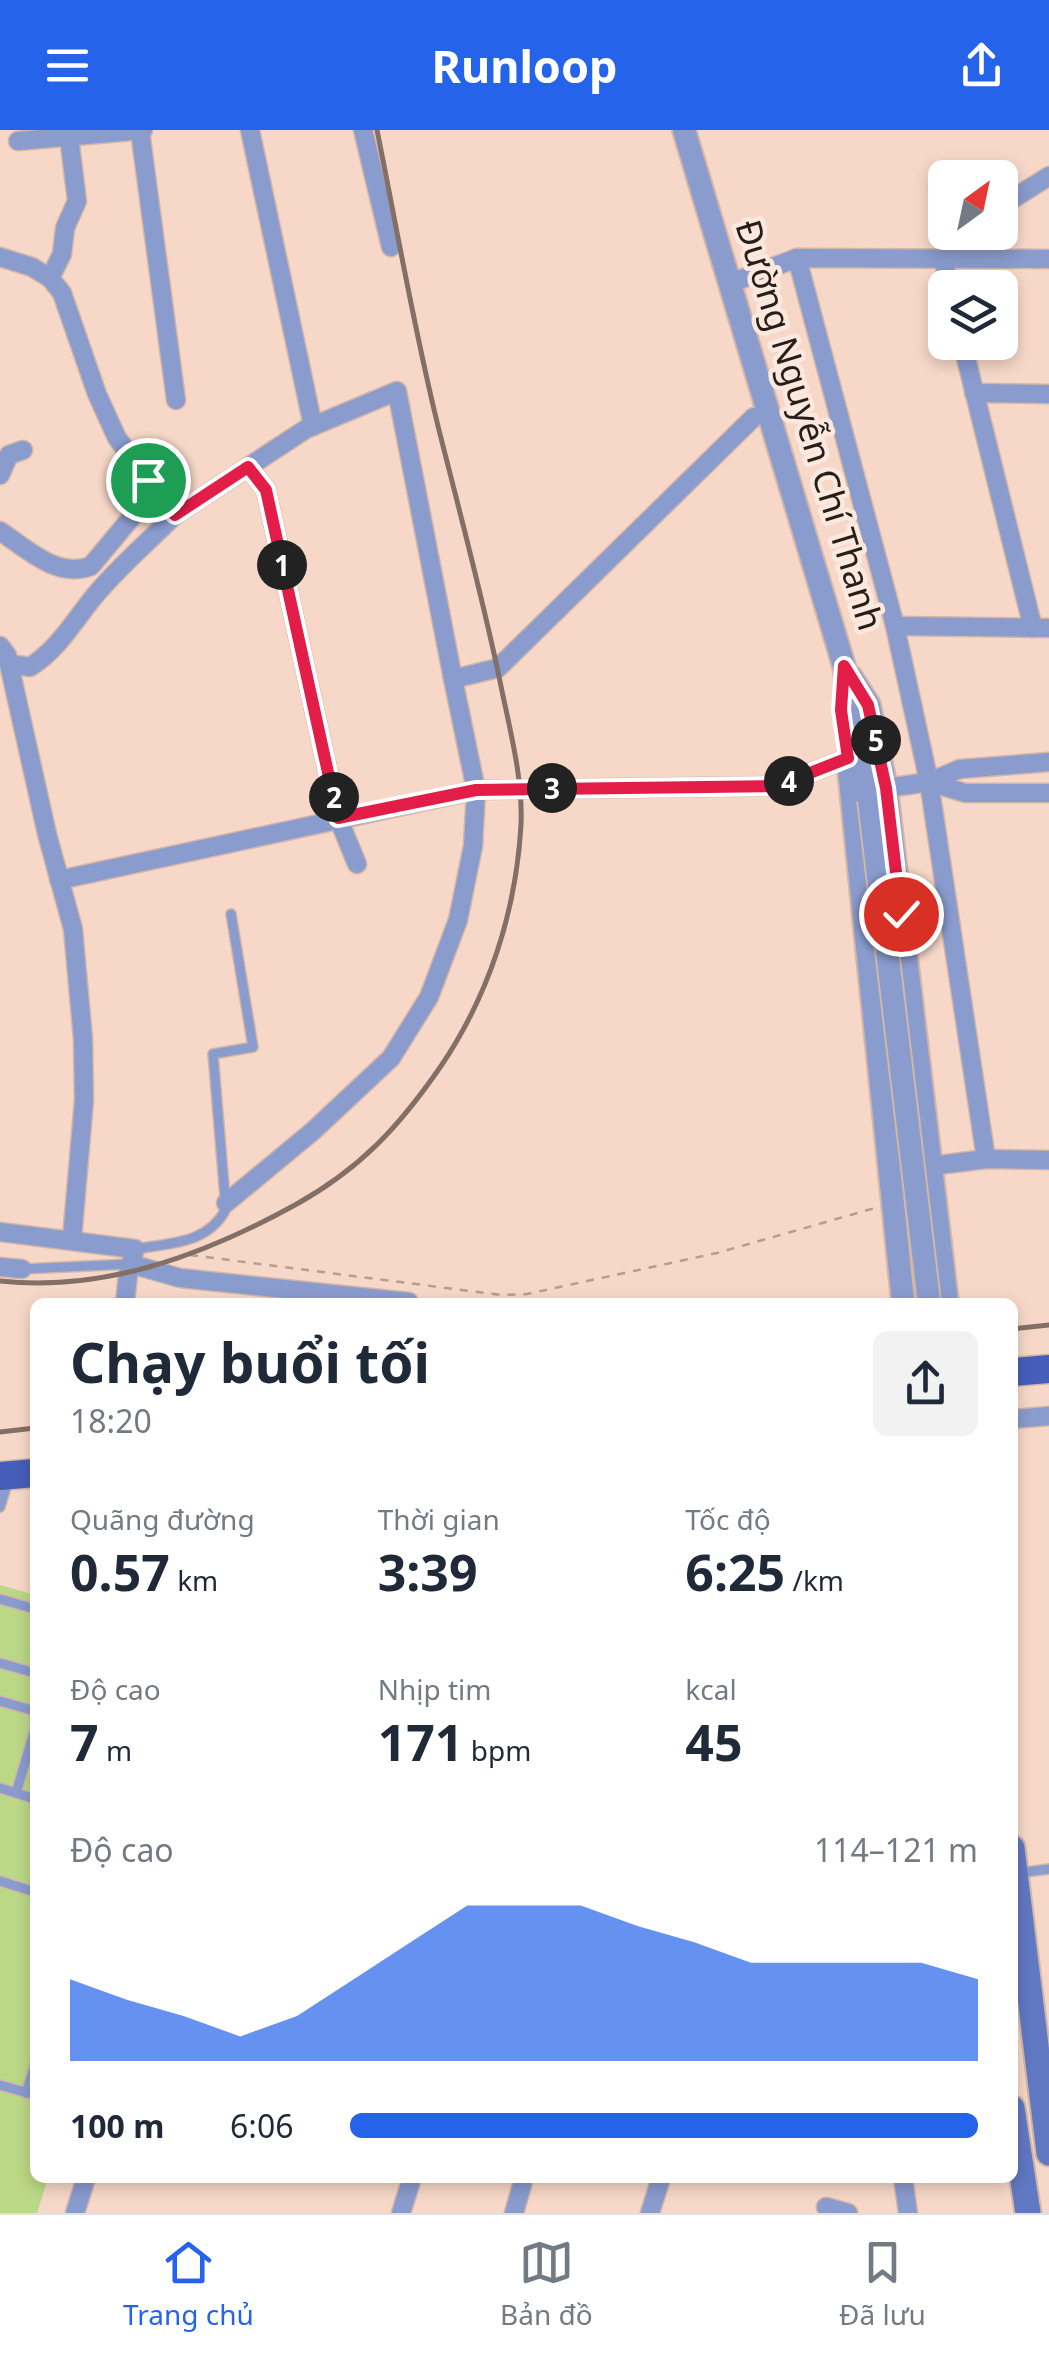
<!DOCTYPE html>
<html lang="vi">
<meta charset="utf-8">
<style>
body{margin:0;font-family:"Noto Sans",sans-serif;background:#f2f2f3;color:#1f2937;height:100vh;display:flex;flex-direction:column;font-size:38px;white-space:nowrap}
*{box-sizing:border-box;margin:0}
p{font-size:32px;color:#747a83}
.icon{flex:none;width:55px;height:55px;fill:none;stroke:currentColor;stroke-width:2;stroke-linecap:round;stroke-linejoin:round}
.map{position:relative;flex:1;overflow:hidden}
.details{position:absolute;left:30px;top:1168px;width:988px;height:885px;display:flex;flex-direction:column;background:#fff;border-radius:15px;box-shadow:0 5px 15px #0003}
.details>*{flex:none}
.needle{width:65px;rotate:33deg}
.buttons{position:absolute;left:928px;top:30px;display:grid;gap:20px}
.buttons a{display:grid;place-items:center;width:90px;height:90px;border-radius:15px;background:#fff;box-shadow:0 5px 15px #0003;font-size:50px}
.pin{position:absolute;display:grid;place-items:center;width:85px;height:85px;color:#fff;margin:-42px;border:5px solid #fff;border-radius:50%;box-shadow:0 2px 10px #0007}
.km{position:absolute;width:50px;height:50px;margin:-25px;border-radius:50%;background:#222;color:#fff;font-size:28px;line-height:50px;text-align:center}
.round{display:grid;place-items:center;flex:none;width:105px;height:105px;border-radius:15px;background:#f2f2f3}
.summary{display:flex;align-items:center;justify-content:space-between;height:170px;padding:0 40px}
h1{font-size:55px;font-weight:700;line-height:75px}
.metrics{display:grid;grid-template-columns:repeat(3,1fr);gap:15px;height:170px;padding:10px 40px}
.metrics div{display:grid;align-content:center}
.metrics b{font-size:50px;font-weight:700}
.metrics small{font-size:28px;font-weight:400}
.metrics p{font-size:28px}
.chart{height:280px;padding:20px 40px}
.chart p{display:flex;justify-content:space-between}
.chart svg{width:100%;height:180px;margin-top:10px;fill:#2563eb;opacity:.7}
ul{padding:0 40px;list-style:none;font-size:32px}
li{display:grid;grid-template-columns:160px 120px 1fr;align-items:center;height:75px}
li i{height:25px;border-radius:12px;background:#2563eb}
header{display:flex;justify-content:space-between;align-items:center;height:130px;padding:0 40px;background:#2563eb;color:#fff;font-size:45px;font-weight:700}
.menu{display:flex;justify-content:space-around;align-items:center;height:140px;border-top:2px solid #e0e1e3;background:#fff;font-size:28px;color:#747a83}
.menu a{display:grid;justify-items:center;gap:5px}
.menu .on{color:#2563eb}
.map>svg:first-child{display:block}
.green{fill:#bbd886}
.lines{fill:none;stroke-linecap:round;stroke-linejoin:round}
.service-casing{stroke:#d2b6a8;stroke-width:12}
.minor-casing{stroke:#d2b6a8;stroke-width:21}
.tertiary-casing{stroke:#d2b6a8;stroke-width:26}
.secondary-casing{stroke:#d2b6a8;stroke-width:29}
.primary-casing{stroke:#d2b6a8;stroke-width:31}
.path{stroke:#b69d90;stroke-width:2.5;stroke-dasharray:8 8;stroke-linecap:butt}
.service{stroke:#8a9bce;stroke-width:9}
.minor{stroke:#8a9bce;stroke-width:18}
.tertiary{stroke:#8a9bce;stroke-width:22}
.secondary{stroke:#6178c3;stroke-width:25}
.primary{stroke:#465db9;stroke-width:28}
.rail{stroke:#836f65;stroke-width:5}
.tertiary-bridge-casing{stroke:#d2b6a8;stroke-width:26;stroke-linecap:butt}
.tertiary-bridge{stroke:#8a9bce;stroke-width:22}
.route-casing{stroke:#fff;stroke-width:20}
.route{stroke:#e11d48;stroke-width:12}
.labels{text-anchor:middle;stroke-width:9;stroke-linejoin:round;paint-order:stroke}
.street-label{font-size:35px;fill:#281d17;stroke:#fbe8de}
</style>
<header><svg class="icon" aria-label="menu" viewBox="0 0 24 24"><path d="M4 6h16M4 12h16M4 18h16"/></svg>Runloop<svg class="icon" aria-label="share" viewBox="0 0 24 24"><path d="M12 15V3M7 8l5-5 5 5M5 13v7h14v-7"/></svg></header>
<div class="map">
<svg width="1049" height="2083" viewBox="0 0 1049 2083">
<rect width="100%" height="100%" fill="#f7d8c8"/>
<polygon class="green" points="0,1455 35,1465 35,2048 48,2048 37,2083 0,2083"/>
<g class="lines">
<defs>
<g id="service">
<path d="M135,1119C170,1113 208,1114 226,1079L213,924L253,917L231,784"/>
<polyline points="22,1139 131,1134"/>
<polyline points="0,1377 8,1351"/>
<polyline points="0,1469 35,1479"/>
<polyline points="0,1533 35,1543"/>
<polyline points="0,1571 35,1581"/>
<polyline points="0,1658 35,1669"/>
<polyline points="16,1663 35,1599"/>
<polyline points="1019,1743 1049,1739"/>
<polyline points="0,1751 35,1762"/>
<polyline points="0,1955 35,1965"/>
<polyline points="26,1963 35,1935"/>
</g>
<g id="minor">
<polyline points="250,0 313,296"/>
<polyline points="363,0 391,117"/>
<polyline points="140,1 176,270"/>
<polyline points="18,11 143,0"/>
<polyline points="1000,77 1049,46"/>
<polyline points="0,127 32,137 50,148 62,163 97,264 117,308 175,385 306,299 397,261 453,549 498,538 754,287"/>
<polyline points="797,128 895,496 929,652 986,1029"/>
<polyline points="50,148 62,124 65,98 77,71 69,7"/>
<polyline points="731,153 797,128 1049,129"/>
<polyline points="950,158 943,129 968,102"/>
<polyline points="962,212 1033,498"/>
<polyline points="974,263 1049,264"/>
<polyline points="248,337 266,360 338,688 357,734"/>
<polyline points="0,345 9,325 23,320"/>
<path d="M0,401C27,419 57,449 91,436L141,376L148,350"/>
<polyline points="895,496 1049,498"/>
<polyline points="0,516 7,525 47,704 73,799 83,909 84,970 72,1109"/>
<path d="M9,534L30,537C57,520 73,493 92,469C116,439 148,412 175,385"/>
<polyline points="929,652 965,663 1049,663"/>
<polyline points="886,658 929,652 960,639 1049,632"/>
<polyline points="59,750 476,660 777,656 848,628"/>
<polyline points="931,1036 986,1029 1049,1030"/>
<polyline points="226,1073 313,1001 391,928 429,867 458,790 473,716 476,660 453,549"/>
<polyline points="0,1102 135,1119 128,1145 125,1172"/>
<polyline points="131,1134 180,1148 409,1172"/>
<polyline points="0,1137 22,1139"/>
<polyline points="1012,1289 1049,1286"/>
<polyline points="903,2048 908,2083"/>
<polyline points="826,2077 848,2083"/>
<polyline points="75,2083 86,2048"/>
<polyline points="401,2083 412,2048"/>
<polyline points="514,2083 524,2048"/>
<polyline points="650,2083 661,2048"/>
</g>
<g id="tertiary">
<polyline points="684,0 844,536 869,670"/>
<polyline points="851,547 869,575 886,658 947,1172"/>
<polyline points="848,629 903,1172"/>
</g>
<g id="secondary">
<polyline points="1012,1718 1049,2023"/>
<polyline points="1012,1978 1028,2083"/>
</g>
<g id="primary">
<polyline points="1012,1242 1049,1239"/>
<polyline points="0,1346 35,1343"/>
</g>
</defs>
<use href="#service" class="service-casing"/>
<use href="#minor" class="minor-casing"/>
<use href="#tertiary" class="tertiary-casing"/>
<use href="#secondary" class="secondary-casing"/>
<use href="#primary" class="primary-casing"/>
<polyline class="path" points="190,1125 501,1165 527,1164 717,1123 875,1078"/>
<use href="#service" class="service"/>
<use href="#minor" class="minor"/>
<use href="#tertiary" class="tertiary"/>
<use href="#secondary" class="secondary"/>
<use href="#primary" class="primary"/>
<g class="rail">
<path d="M0,1151C105,1162 204,1125 295,1075C360,1039 399,997 441,936C489,865 516,782 521,695C523,651 511,604 502,561C484,472 460,384 438,296C414,199 397,99 377,0"/>
<polyline points="1012,1199 1049,1195"/>
<polyline points="0,1302 35,1298"/>
</g>
<defs>
<polyline id="tertiary-bridge" points="869,670 929,1172"/>
</defs>
<use href="#tertiary-bridge" class="tertiary-bridge-casing"/>
<use href="#tertiary-bridge" class="tertiary-bridge"/>
</g>
<g class="lines">
<defs>
<polyline id="route" points="148,350 175,385 248,337 266,360 338,688 476,660 777,656 848,628 841,580 844,536 868,575 886,658 901,784"/>
</defs>
<use href="#route" class="route-casing"/>
<use href="#route" class="route"/>
</g>
<g class="labels">
<g class="street-label">
<text transform="translate(809 295) rotate(73)" y="12">Đường Nguyễn Chí Thanh</text>
</g>
</g>
</svg>
<div class="buttons">
<a><svg class="needle" viewBox="-14 -14 28 28"><path d="M0-13l5 13h-10z" fill="#e53935"/><path d="M0 13l5-13h-10z" fill="#747a83"/></svg></a>
<a><svg class="icon" aria-label="layers" viewBox="0 0 24 24"><path d="M12 4l9 5-9 5-9-5zM3 14l9 5 9-5"/></svg></a>
</div>
<div class="pin" style="left:148px;top:350px;background:#1e9e55"><svg class="icon" aria-label="arrive" viewBox="0 0 24 24"><path d="M6 21V4h12l-3 4 3 4H6"/></svg></div>
<div class="pin" style="left:901px;top:784px;background:#d93025"><svg class="icon" aria-label="check" viewBox="0 0 24 24"><path d="M5 12l5 5 9-10"/></svg></div>
<b class="km" style="left:282px;top:435px">1</b>
<b class="km" style="left:334px;top:667px">2</b>
<b class="km" style="left:552px;top:658px">3</b>
<b class="km" style="left:789px;top:651px">4</b>
<b class="km" style="left:876px;top:610px">5</b>
<section class="details">
<div class="summary"><div><h1>Chạy buổi tối</h1><p>18:20</p></div><a class="round"><svg class="icon" aria-label="share" viewBox="0 0 24 24"><path d="M12 15V3M7 8l5-5 5 5M5 13v7h14v-7"/></svg></a></div>
<div class="metrics">
<div><p>Quãng đường</p><b>0.57<small> km</small></b></div>
<div><p>Thời gian</p><b>3:39</b></div>
<div><p>Tốc độ</p><b>6:25<small> /km</small></b></div>
</div>
<div class="metrics">
<div><p>Độ cao</p><b>7<small> m</small></b></div>
<div><p>Nhịp tim</p><b>171<small> bpm</small></b></div>
<div><p>kcal</p><b>45</b></div>
</div>
<div class="chart"><p><span>Độ cao</span>114–121 m</p>
<svg viewBox="0 0 160 44" preserveAspectRatio="none"><path d="M0 44V24L10 29L20 33L30 38L40 33L50 24L60 15L70 6L80 6L90 6L100 11L110 15L120 20L130 20L140 20L150 20L160 24V44z"/></svg>
</div>
<ul>
<li><b>100 m</b>6:06<i style="width:100%"></i></li>
</ul>
</section>
</div>
<nav class="menu">
<a class="on"><svg class="icon" aria-label="home" viewBox="0 0 24 24"><path d="M3 11l9-7 9 7M6 9v11h12V9"/></svg>Trang chủ</a>
<a><svg class="icon" aria-label="map" viewBox="0 0 24 24"><path d="M3 6l6-2 6 2 6-2v14l-6 2-6-2-6 2zM9 4v14M15 6v14"/></svg>Bản đồ</a>
<a><svg class="icon" aria-label="saved" viewBox="0 0 24 24"><path d="M7 4h10v16l-5-4-5 4z"/></svg>Đã lưu</a>
</nav>
